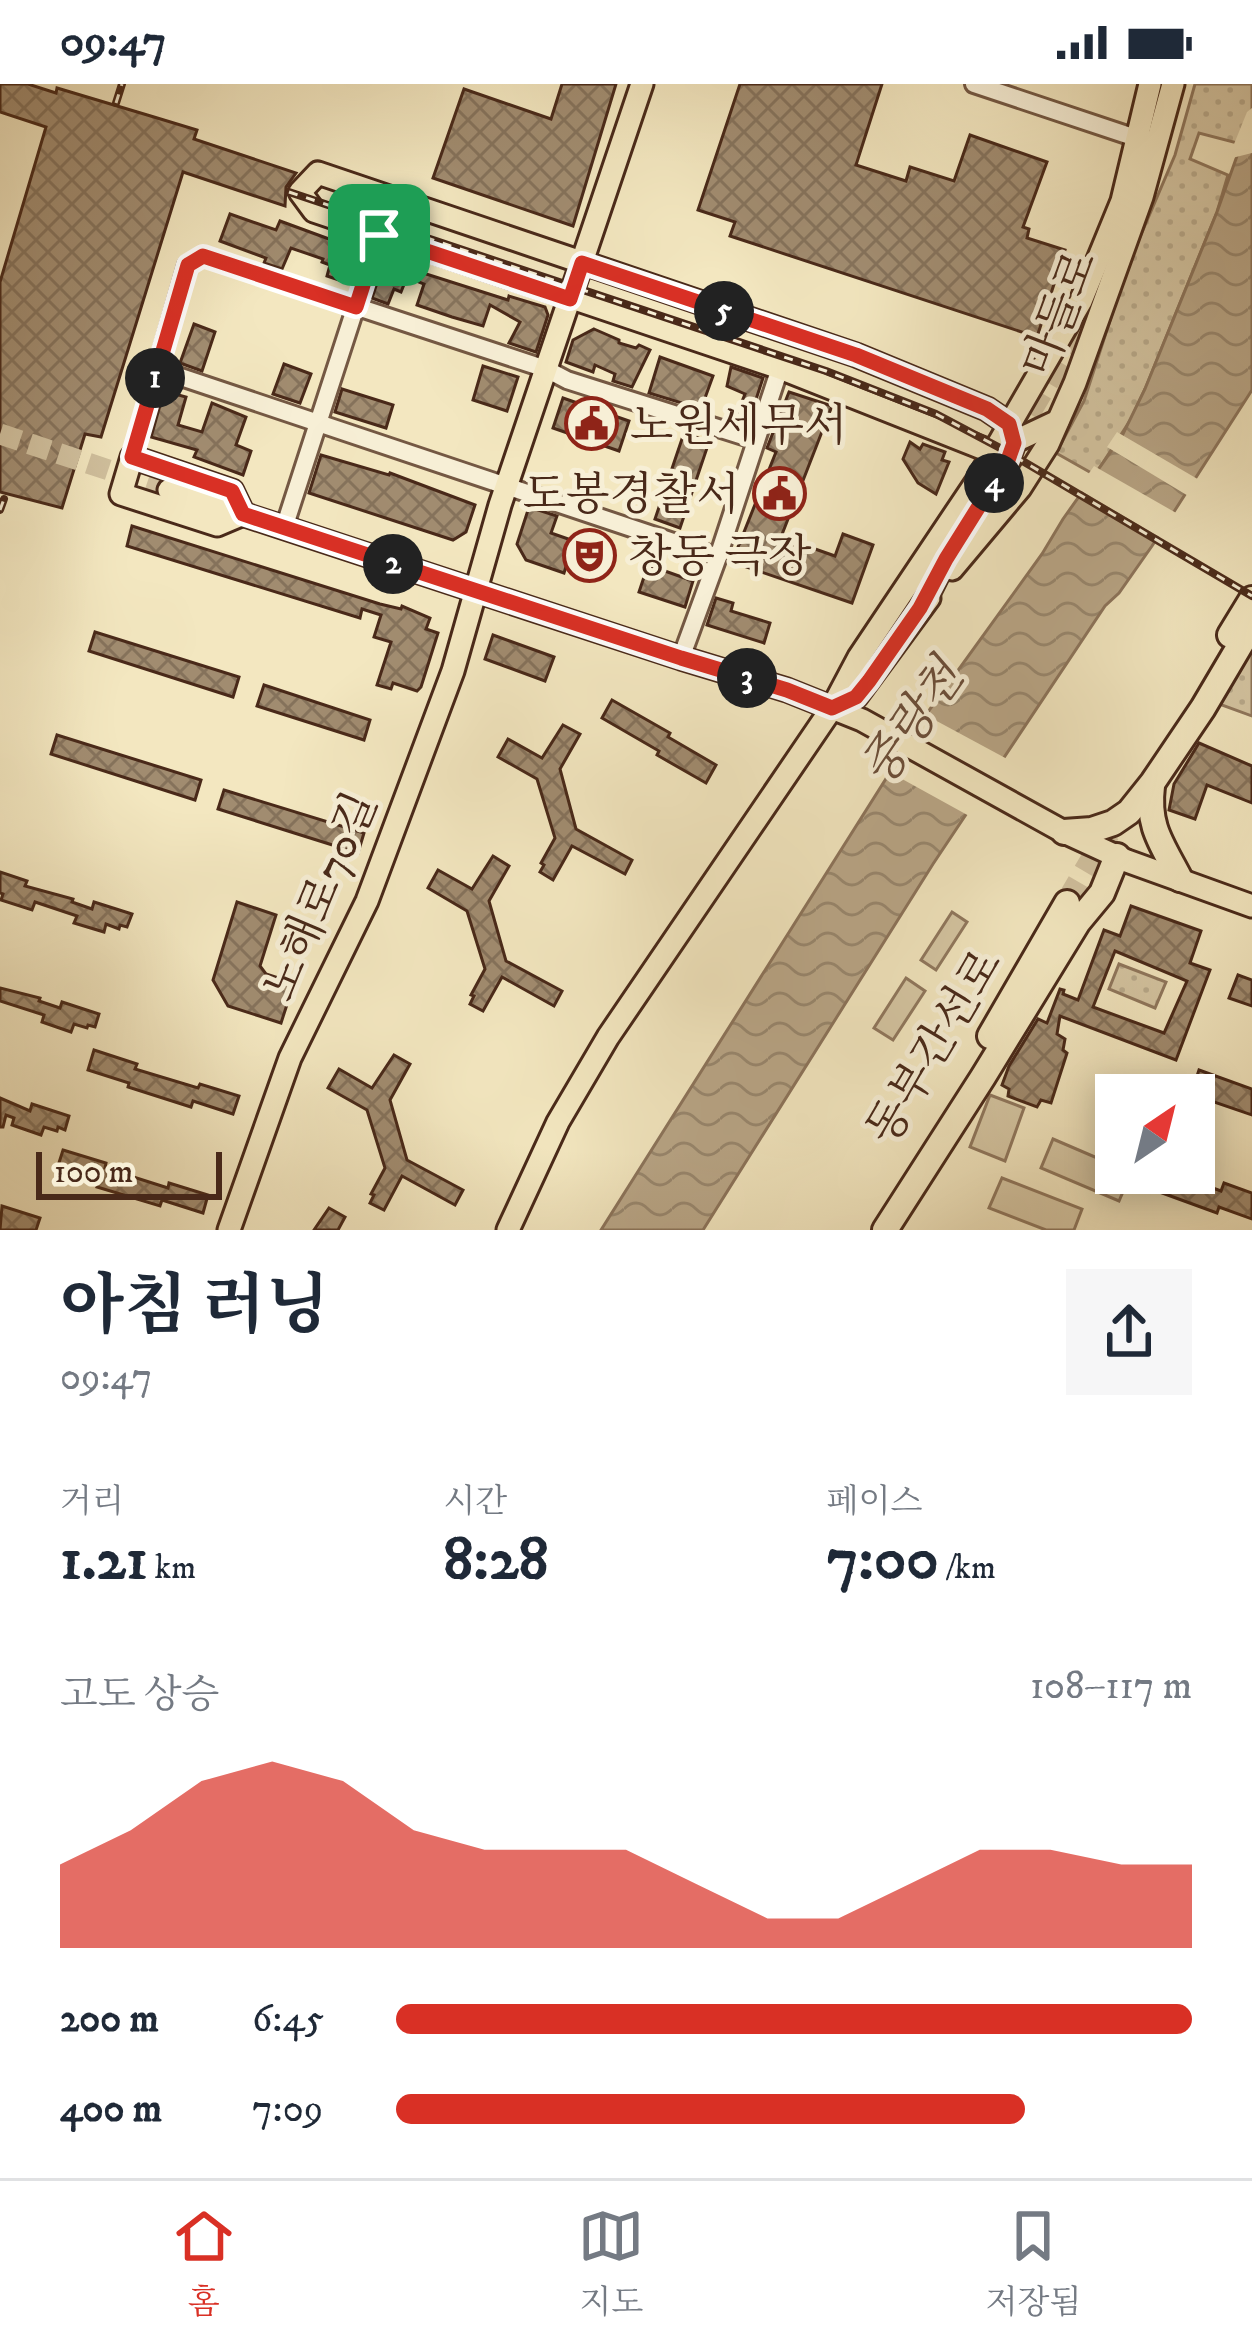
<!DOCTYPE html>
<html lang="ko">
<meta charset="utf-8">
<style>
body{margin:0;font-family:"IM FELL DW Pica","Noto Serif KR",serif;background:#f6f6f7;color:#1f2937;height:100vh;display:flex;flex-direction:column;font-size:45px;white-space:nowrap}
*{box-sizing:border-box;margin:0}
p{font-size:39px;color:#747a83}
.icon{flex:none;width:66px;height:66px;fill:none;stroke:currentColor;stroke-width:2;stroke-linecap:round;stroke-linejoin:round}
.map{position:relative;height:1146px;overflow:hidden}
.panel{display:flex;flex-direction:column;background:#fff;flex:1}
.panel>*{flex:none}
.needle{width:78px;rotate:35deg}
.fabs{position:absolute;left:1095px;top:990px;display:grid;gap:24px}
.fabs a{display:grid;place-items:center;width:120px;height:120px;border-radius:0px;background:#fff;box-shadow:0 6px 30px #0003;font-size:60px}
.scale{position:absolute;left:36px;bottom:30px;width:186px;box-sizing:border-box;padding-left:12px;border:6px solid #492919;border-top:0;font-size:33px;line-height:42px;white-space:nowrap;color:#492919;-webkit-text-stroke:9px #f7efd6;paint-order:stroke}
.pin{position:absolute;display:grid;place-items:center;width:102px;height:102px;color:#fff;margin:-51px;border-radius:24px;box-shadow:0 6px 18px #0006}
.km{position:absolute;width:60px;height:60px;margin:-30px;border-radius:50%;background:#222;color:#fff;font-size:33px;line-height:60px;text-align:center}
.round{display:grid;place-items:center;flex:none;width:126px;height:126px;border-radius:0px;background:#f6f6f7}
.head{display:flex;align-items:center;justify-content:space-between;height:204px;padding:0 60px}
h1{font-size:66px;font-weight:700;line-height:90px}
.figures{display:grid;grid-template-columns:repeat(3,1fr);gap:18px;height:204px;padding:12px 60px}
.figures div{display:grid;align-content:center}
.figures b{font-size:60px;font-weight:700}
.figures small{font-size:33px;font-weight:400}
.figures p{font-size:33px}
.chart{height:336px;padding:24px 60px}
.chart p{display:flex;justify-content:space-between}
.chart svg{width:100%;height:216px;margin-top:12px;fill:#d93025;opacity:.7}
ul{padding:0 60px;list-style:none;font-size:39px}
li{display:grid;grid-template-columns:192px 144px 1fr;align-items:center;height:90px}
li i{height:30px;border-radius:15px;background:#d93025}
.status{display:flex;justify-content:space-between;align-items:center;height:84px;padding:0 60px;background:#fff;direction:ltr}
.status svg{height:33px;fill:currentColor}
.tab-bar{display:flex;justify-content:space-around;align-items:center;height:168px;border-top:3px solid #e0e1e3;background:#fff;font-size:33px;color:#747a83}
.tab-bar a{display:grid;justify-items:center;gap:6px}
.tab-bar .current{color:#d93025}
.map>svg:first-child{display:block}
.grass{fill:#d6c7a4;stroke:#90785e;stroke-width:3}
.park{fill:url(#park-dots);stroke:#90785e;stroke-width:3}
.water{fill:url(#water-waves);stroke:#8c745b;stroke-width:3}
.pier{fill:#f3e7c0}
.building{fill:url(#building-cross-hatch);stroke:#492919;stroke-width:3;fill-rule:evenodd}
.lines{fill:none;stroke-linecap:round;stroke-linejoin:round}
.major-tunnel{stroke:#d1c19f;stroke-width:21;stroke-dasharray:21 10;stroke-linecap:butt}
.highway-tunnel{stroke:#d1c19f;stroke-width:24;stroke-dasharray:24 12;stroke-linecap:butt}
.minor-casing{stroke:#745843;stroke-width:22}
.major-casing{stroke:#492919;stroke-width:27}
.highway-casing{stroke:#492919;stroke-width:30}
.minor{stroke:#f7efd6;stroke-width:16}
.major{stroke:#f3e7c0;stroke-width:21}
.highway{stroke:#f3e7c0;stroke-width:24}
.rail-casing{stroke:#492919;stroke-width:8}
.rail{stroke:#f7efd6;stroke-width:3;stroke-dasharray:9;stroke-linecap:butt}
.route-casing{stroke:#fff;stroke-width:24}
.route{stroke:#d93025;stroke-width:15}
.labels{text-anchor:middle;stroke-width:10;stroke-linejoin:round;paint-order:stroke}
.street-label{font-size:45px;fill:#492919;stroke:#f7efd6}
.poi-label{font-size:45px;fill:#492919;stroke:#f7efd6;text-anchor:start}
.water-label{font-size:48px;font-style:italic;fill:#6b4e3a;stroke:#f7efd6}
</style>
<div class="status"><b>09:47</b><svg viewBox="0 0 49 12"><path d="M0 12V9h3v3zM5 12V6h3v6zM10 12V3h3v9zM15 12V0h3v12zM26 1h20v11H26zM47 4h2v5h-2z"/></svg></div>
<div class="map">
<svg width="1252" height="1146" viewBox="0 0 1252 1146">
<defs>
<pattern id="park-dots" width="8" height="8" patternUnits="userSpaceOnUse" patternTransform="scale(3)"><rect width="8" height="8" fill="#d6c7a4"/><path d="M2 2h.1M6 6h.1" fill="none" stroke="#b9ab8d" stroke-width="1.8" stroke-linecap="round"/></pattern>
<pattern id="water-waves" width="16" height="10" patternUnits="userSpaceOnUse" patternTransform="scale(3)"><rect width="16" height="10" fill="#b9a687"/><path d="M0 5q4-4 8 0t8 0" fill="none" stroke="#98876e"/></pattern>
<pattern id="building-cross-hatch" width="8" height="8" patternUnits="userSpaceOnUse" patternTransform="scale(3)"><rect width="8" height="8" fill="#a18c70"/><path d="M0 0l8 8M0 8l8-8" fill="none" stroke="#85725b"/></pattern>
</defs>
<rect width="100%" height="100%" fill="#f3e7c0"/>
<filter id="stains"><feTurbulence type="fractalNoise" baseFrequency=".00167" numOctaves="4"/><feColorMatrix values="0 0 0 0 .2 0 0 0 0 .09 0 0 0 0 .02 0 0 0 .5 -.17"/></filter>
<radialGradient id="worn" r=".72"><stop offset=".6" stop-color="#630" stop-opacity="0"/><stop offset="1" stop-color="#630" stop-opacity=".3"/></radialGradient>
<g class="grass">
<polygon points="952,828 967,838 936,886 921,876"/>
<polygon points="906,894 925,907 893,956 874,944"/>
<polygon points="990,1011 1024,1024 1005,1077 970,1063"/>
<polygon points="1053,1055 1116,1082 1116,1089 1131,1089 1119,1117 1041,1084"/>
<polygon points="1002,1094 1082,1125 1074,1146 1046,1146 989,1124"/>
</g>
<g class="park">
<polygon points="1195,0 1252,0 1252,30 1241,60 1199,49 1190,75 1228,91 1217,128 1145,305 1131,335 1095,391 1056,369 1084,317 1128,181 1175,71"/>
<polygon points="1252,558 1252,632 1219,620"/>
<polygon points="1119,880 1166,898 1155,924 1109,905"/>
</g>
<polygon class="water" points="1252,30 1252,306 1152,462 1119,509 1105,522 933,780 703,1146 601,1146 930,625 1042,470 1063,435 1122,352 1145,305 1217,128"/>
<g class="pier">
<polygon points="1252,24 1252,69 1228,75 1247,28"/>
<polygon points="1117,348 1201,397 1190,413 1107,363"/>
<polygon points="1094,382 1178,430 1173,439 1170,438 1172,440 1163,455 1078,405"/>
<polygon points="920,628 1009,676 971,733 884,685"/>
</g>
<g class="building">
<polygon points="0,0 28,0 56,9 57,4 154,33 197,46 194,55 296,89 286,103 285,122 183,88 101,353 85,350 62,424 0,408 0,198 46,43 0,28"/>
<polygon points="562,0 616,0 573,142 433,94 464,5 551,35"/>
<polygon points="740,0 882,0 856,81 906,97 910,83 954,97 970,51 1047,78 1023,143 1029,145 1027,154 1065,166 1037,253 730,152 735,138 698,126"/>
<polygon points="230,130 276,146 280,137 359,166 348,199 327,192 330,181 322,178 323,175 291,164 282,185 264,179 266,174 220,157"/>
<polygon points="387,169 425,183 423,189 508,216 509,212 545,223 548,231 536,268 509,259 520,238 490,221 483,242 452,233 417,221 424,200 407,193 401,208 394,205 388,220 372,214"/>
<polygon points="194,240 215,248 202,287 180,279"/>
<polygon points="594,245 619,256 619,259 636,264 639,261 650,266 632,303 613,297 615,290 595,281 593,288 566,278 573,256"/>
<polygon points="660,273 713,292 701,325 649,309"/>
<polygon points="284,280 311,290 300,319 273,310"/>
<polygon points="483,282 518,293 507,327 473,316"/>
<polygon points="731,283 763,294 748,340 735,335 745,310 727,302"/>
<polygon points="342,305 393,321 386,344 335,328"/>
<polygon points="164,307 186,313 178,341 202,348 212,319 246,333 236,361 251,367 243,391 194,373 197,366 151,353"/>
<polygon points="789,308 832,322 781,453 835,472 843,450 873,461 852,519 732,478 776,368 767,364"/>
<polygon points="563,314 629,337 619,367 553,344"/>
<polygon points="684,349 709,358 680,444 655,435"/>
<polygon points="910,358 920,365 923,360 945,368 942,376 949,378 936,410 918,399 903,375"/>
<polygon points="321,371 389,391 390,389 475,421 466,448 453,456 309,409"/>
<polygon points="529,423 557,432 551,449 574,457 564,489 526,476 517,460"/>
<polygon points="132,442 380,520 401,525 402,522 430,534 426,545 438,549 421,603 417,607 393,599 391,605 377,601 391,558 374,553 381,531 362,525 360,534 127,462"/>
<polygon points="648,481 693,497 685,523 639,508"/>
<polygon points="716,514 733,519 731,527 770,539 764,559 707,541"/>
<polygon points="95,548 239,593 233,613 89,567"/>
<polygon points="493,551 554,573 545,597 485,575"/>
<polygon points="264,601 370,636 364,656 257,622"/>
<polygon points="612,616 670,649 668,653 716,681 706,699 657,671 659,667 602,634"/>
<polygon points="563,641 580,650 560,685 576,745 632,776 625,790 572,762 553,796 540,788 544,781 541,779 555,754 537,695 498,673 508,655 542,674"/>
<polygon points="57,651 201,696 195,716 51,670"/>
<polygon points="1199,659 1252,682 1252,719 1207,701 1195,735 1169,726 1174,700"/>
<polygon points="224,706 364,749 358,769 218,725"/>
<polygon points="493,772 509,782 489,817 506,877 562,907 554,922 502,893 483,927 470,920 474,912 471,911 485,885 467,827 428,804 438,786 472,805"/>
<polygon points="0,788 27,797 25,802 73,815 72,818 92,825 94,818 132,830 127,843 120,841 119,845 106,840 104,848 74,839 77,832 35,818 32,826 1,816 3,810 0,809"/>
<polygon points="237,818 276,831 260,882 266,890 294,899 281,939 228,922 213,896"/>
<path d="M1131,822L1201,847L1190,879L1210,886L1176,976L1060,932L1057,950L1065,955L1063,966L1067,969L1051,1019L1041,1016L1037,1023L1008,1012L1009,1005L1002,1001L1009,982L1038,935L1047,939L1060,905L1064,906L1063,910L1078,916L1104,846L1120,852ZM1115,867L1187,897L1164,949L1093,923Z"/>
<polygon points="1238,891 1252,896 1252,922 1229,914"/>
<polygon points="0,904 40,914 39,917 60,924 62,918 99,930 95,943 88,941 87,944 74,940 71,948 42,938 44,931 0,917"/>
<polygon points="94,966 137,980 135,985 198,1004 200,1000 239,1012 233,1030 193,1017 191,1023 128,1003 129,999 88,986"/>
<polygon points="394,971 410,980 390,1016 407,1076 463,1106 455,1121 402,1092 384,1126 370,1119 374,1111 371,1110 385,1084 367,1026 328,1004 339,985 372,1004"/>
<polygon points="1199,986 1252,1005 1252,1031 1191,1010"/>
<polygon points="0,1014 30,1027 32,1020 69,1032 65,1046 58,1043 57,1047 44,1043 41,1051 12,1041 14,1034 6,1031 3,1043 0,1043"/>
<polygon points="63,1066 106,1079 105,1084 168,1104 169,1099 208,1111 203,1129 162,1116 160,1122 97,1103 99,1098 57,1085"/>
<polygon points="1160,1089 1172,1089 1221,1107 1224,1099 1252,1109 1252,1135 1219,1123 1217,1129 1154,1106"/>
<polygon points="2,1122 40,1134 36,1146 0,1146"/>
<polygon points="329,1124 345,1133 338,1146 314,1146"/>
</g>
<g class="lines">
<polyline class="major-tunnel" points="0,350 169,406"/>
<g class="highway-tunnel">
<polyline points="1010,360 1080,242 1099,202"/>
<polyline points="1067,819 1108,749"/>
</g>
<defs>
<g id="minor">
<polyline points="974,0 1139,55 1144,54"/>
<polyline points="157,285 718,473"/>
<polyline points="132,373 187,181 203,172 546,285 567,296 756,356"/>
<polyline points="284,444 379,151"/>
<polyline points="681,574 718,473 780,284"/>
</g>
<g id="major">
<polygon points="132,373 232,407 243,430 217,441 121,410"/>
<polyline points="169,406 681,574 787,606 862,636 1064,748 1127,777 1252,822"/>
<polyline points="952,485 1020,404 1048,360 1075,299 1142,113 1173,0"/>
<polyline points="921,524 946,474 1008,376 1014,359 1009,340 987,325 856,271 318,89 300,108 314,127 780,284 992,368 1058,337"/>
<polyline points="832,624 856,613 929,514"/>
<polyline points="229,1146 290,974 367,817 453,587 500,421 642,0"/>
<polyline points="508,1146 558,1038 608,953 832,624 859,573 977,397 1081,217 1122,117 1150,0"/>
</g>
<g id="highway">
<polyline points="1230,551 1252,515"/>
<path d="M1152,702C1147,743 1162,760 1180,795"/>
<polyline points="1064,748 1092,746 1113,739 1129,728 1153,698 1203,624 1252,541"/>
<polyline points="990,952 1067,819"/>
<polyline points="885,1146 983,993 1078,838 1102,809 1117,772"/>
</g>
</defs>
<use href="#minor" class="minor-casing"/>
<use href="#major" class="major-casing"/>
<use href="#highway" class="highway-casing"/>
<use href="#minor" class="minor"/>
<use href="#major" class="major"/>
<use href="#highway" class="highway"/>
<defs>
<g id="rail">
<polyline points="116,19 122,0"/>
<polyline points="289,108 826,287 936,330 1002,365 1252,512"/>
<polyline points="0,426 4,415"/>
</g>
</defs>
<use href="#rail" class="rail-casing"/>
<use href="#rail" class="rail"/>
</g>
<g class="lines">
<defs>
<polygon id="route" points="379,151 570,215 582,179 856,271 987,325 1009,340 1014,359 1008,376 946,475 920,524 869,597 856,613 832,624 787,606 681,574 243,430 232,407 132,373 188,181 203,172 356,223"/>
</defs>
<use href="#route" class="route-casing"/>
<use href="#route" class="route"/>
</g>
<defs>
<symbol id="civic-ring" viewBox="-11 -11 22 22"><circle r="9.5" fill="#f7efd6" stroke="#8f2418" stroke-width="1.5"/><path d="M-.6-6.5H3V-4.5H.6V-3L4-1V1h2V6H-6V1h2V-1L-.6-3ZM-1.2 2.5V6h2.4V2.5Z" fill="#8f2418"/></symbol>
<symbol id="theatre-ring" viewBox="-11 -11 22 22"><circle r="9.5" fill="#f7efd6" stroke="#8f2418" stroke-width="1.5"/><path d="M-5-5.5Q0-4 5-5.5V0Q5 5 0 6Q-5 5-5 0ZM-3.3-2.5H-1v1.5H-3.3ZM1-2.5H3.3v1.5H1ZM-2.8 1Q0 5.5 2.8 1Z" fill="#8f2418"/></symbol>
</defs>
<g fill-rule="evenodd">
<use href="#civic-ring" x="562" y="310" width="59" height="59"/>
<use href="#civic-ring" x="750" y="380" width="59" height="59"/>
<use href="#theatre-ring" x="560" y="442" width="59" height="59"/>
</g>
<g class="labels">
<g class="street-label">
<text transform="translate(1058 229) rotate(-69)" y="16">마들로</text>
<text transform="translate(319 812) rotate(-67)" y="16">노해로70길</text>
<text transform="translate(933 962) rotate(-59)" y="16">동부간선로</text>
</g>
<g class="poi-label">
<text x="630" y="356">노원세무서</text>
<text x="740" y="425" text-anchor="end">도봉경찰서</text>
<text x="628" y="487">창동 극장</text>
</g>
<g class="water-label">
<text transform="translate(911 638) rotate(-55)" y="17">중랑천</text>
</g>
</g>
<rect width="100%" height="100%" filter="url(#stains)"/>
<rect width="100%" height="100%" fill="url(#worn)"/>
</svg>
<div class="fabs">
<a><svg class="needle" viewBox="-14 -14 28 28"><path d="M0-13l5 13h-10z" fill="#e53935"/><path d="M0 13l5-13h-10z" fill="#747a83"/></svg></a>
</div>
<div class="scale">100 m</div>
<div class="pin" style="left:379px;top:151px;background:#1e9e55"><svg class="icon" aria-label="arrive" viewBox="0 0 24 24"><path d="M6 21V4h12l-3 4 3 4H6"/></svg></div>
<b class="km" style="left:155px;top:294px">1</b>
<b class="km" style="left:393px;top:480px">2</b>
<b class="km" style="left:747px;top:594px">3</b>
<b class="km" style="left:994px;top:399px">4</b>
<b class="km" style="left:724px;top:227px">5</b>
</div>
<section class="panel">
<div class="head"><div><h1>아침 러닝</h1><p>09:47</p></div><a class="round"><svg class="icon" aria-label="share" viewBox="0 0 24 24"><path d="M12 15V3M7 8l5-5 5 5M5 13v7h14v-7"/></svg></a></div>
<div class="figures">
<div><p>거리</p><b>1.21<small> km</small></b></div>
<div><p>시간</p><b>8:28</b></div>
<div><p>페이스</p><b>7:00<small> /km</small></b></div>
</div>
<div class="chart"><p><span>고도 상승</span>108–117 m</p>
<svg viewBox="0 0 160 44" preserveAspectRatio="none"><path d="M0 44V27L10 20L20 10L30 6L40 10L50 20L60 24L70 24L80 24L90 31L100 38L110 38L120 31L130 24L140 24L150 27L160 27V44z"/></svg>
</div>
<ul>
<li><b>200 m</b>6:45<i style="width:100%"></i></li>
<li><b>400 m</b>7:09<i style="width:79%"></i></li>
</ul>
</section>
<nav class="tab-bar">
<a class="current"><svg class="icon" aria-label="home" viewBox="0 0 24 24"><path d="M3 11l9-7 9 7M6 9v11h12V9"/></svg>홈</a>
<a><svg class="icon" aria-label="map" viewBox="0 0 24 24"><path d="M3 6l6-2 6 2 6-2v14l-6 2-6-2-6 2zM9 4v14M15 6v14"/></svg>지도</a>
<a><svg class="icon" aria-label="saved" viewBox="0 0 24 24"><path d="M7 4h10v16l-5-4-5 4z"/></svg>저장됨</a>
</nav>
